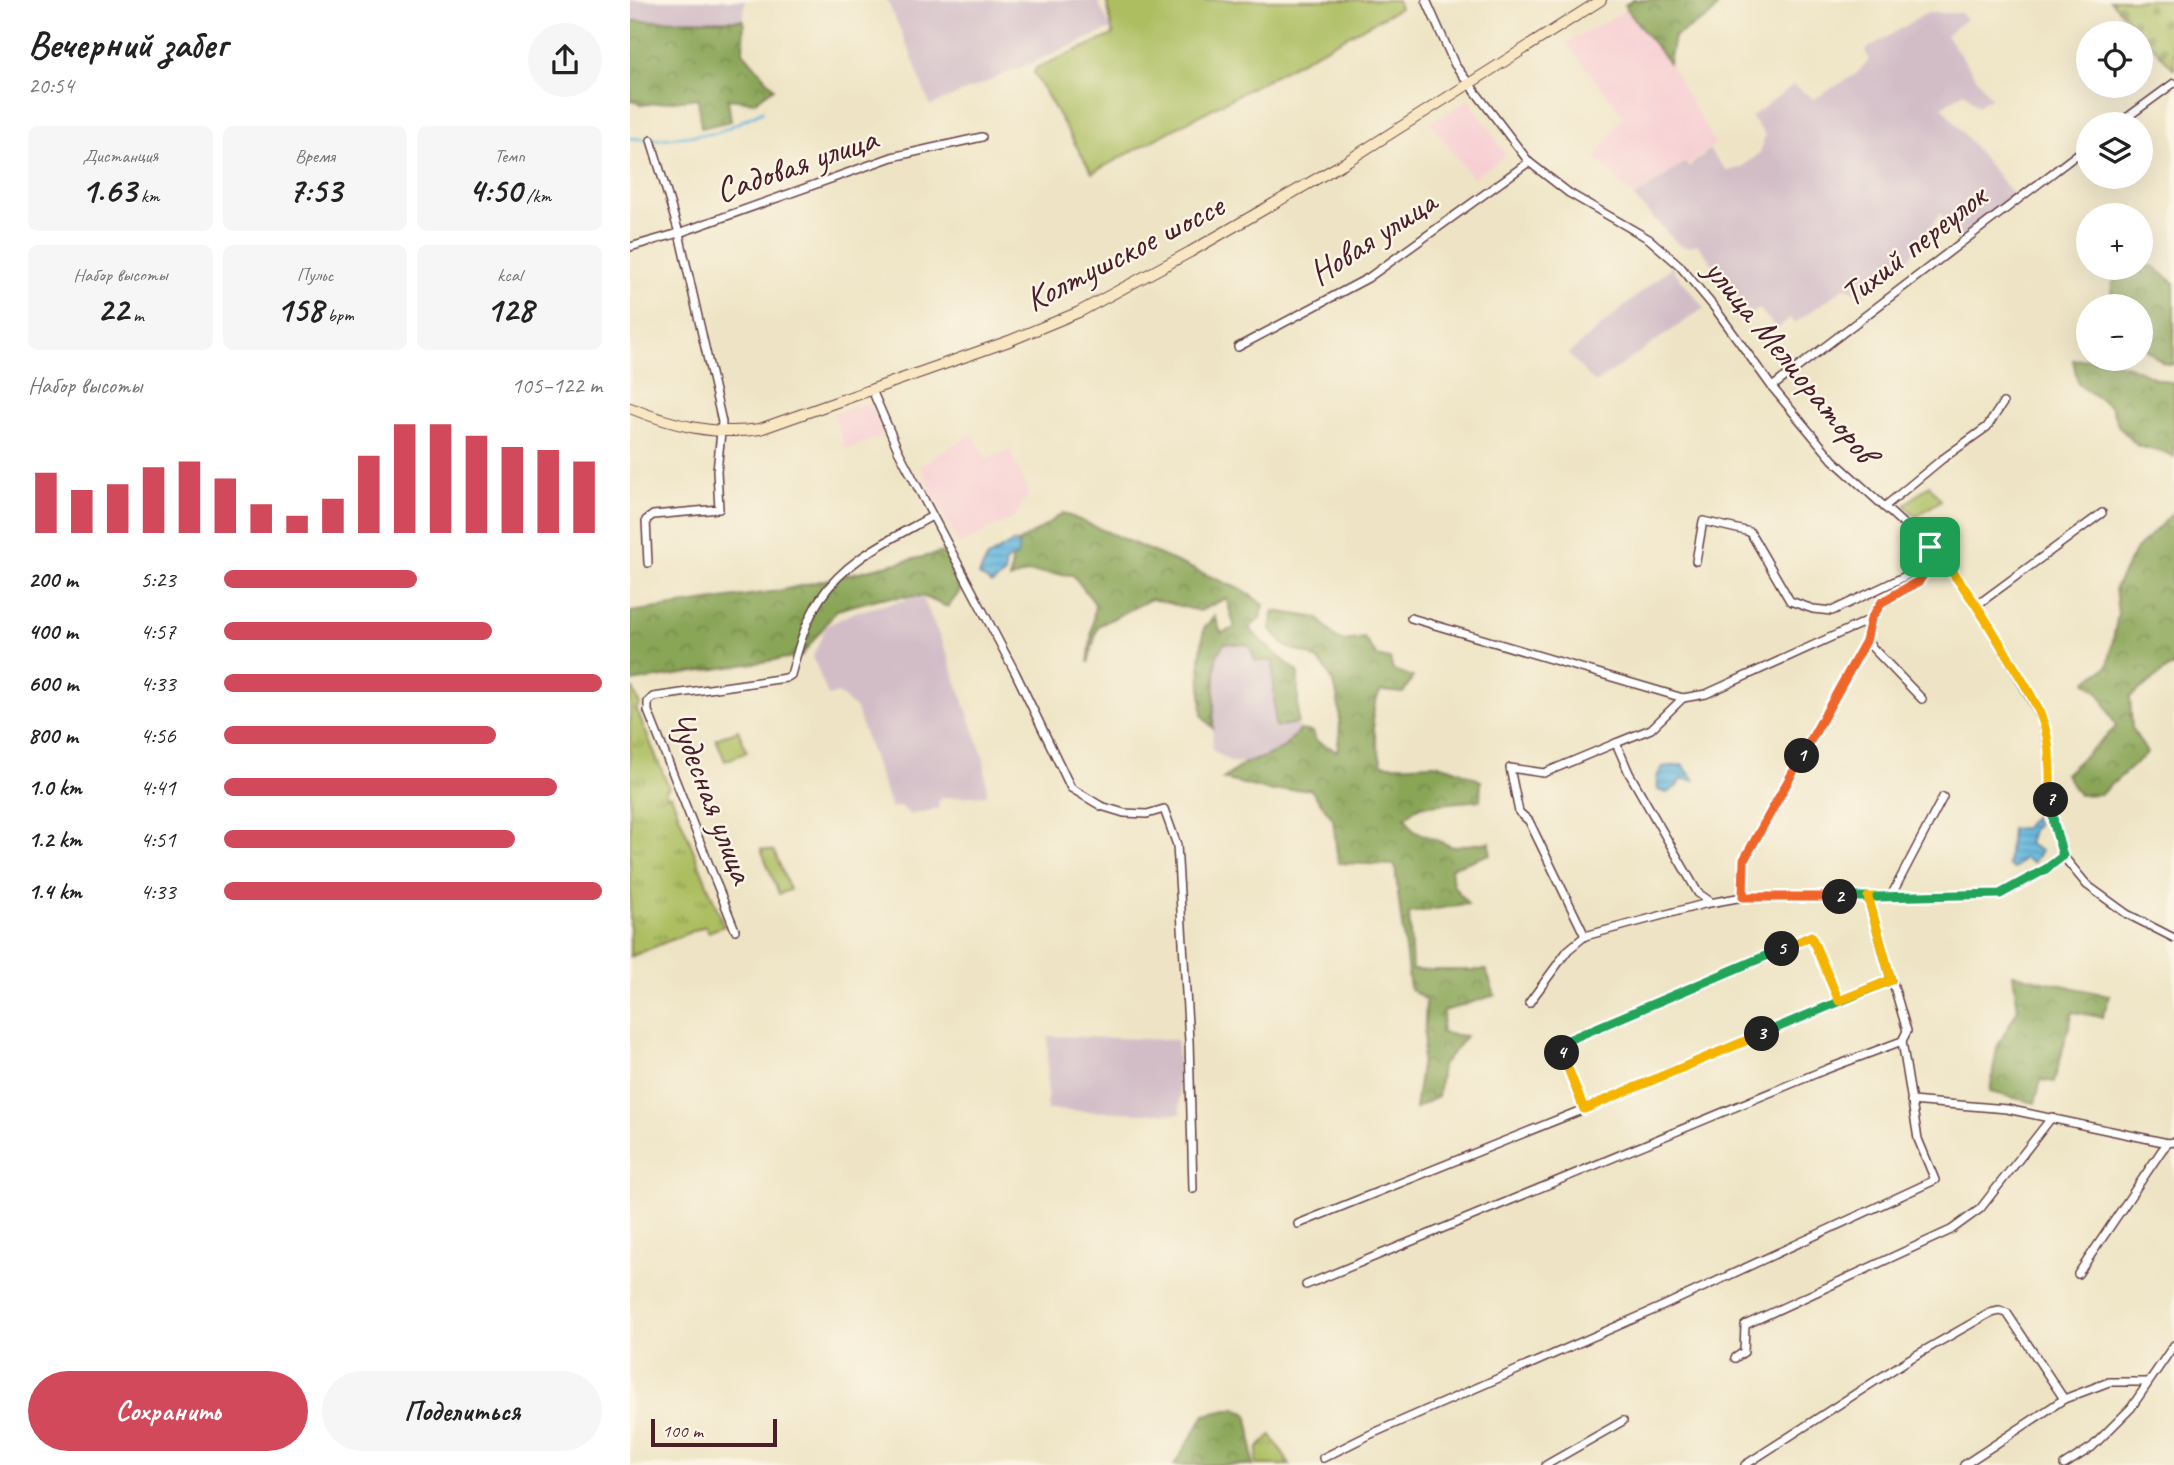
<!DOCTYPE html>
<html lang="ru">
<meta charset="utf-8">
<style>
body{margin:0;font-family:Caveat,sans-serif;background:#f6f6f6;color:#222;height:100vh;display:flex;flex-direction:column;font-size:26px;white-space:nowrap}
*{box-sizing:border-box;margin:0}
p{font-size:23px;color:#767676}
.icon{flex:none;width:38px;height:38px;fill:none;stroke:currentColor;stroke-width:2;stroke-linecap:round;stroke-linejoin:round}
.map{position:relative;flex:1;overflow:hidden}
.drawer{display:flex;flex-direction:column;background:#fff;width:630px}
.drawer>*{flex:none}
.controls{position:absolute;left:1446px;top:21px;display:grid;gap:14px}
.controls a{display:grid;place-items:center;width:77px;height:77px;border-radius:50%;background:#fff;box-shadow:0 7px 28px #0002;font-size:35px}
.scale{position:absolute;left:21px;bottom:18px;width:126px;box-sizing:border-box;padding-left:7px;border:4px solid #4a1f2b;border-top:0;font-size:19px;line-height:24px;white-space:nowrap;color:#4a1f2b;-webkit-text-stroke:5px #fcf5e5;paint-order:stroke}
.pin{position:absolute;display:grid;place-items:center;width:60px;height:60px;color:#fff;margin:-30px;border-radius:14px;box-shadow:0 4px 10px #0006}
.km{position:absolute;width:35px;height:35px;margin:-18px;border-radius:50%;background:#222;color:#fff;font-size:19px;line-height:35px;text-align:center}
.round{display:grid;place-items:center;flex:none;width:74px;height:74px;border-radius:37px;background:#f6f6f6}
.headline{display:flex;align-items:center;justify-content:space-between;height:119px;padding:0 28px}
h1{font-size:38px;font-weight:700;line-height:52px}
.stats{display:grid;grid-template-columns:repeat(3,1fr);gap:10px;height:119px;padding:7px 28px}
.stats div{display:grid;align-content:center;border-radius:10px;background:#f6f6f6;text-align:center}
.stats b{font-size:35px;font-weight:700}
.stats small{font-size:19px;font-weight:400}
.stats p{font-size:19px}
.chart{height:196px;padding:14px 28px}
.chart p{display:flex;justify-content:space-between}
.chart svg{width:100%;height:126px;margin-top:7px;stroke:#d1495b;stroke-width:6}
.button{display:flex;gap:14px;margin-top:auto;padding:14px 28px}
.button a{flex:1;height:80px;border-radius:42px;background:#d1495b;color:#fff;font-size:28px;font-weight:700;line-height:80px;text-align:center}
.button a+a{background:#f6f6f6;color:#222}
ul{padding:0 28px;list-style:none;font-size:23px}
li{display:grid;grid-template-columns:112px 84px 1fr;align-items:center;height:52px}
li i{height:18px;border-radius:9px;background:#d1495b}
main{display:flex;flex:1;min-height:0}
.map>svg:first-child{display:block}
.built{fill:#f7cfd3}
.industrial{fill:#d2bdc7}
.grass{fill:url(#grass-tufts);stroke:#7b6e46;stroke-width:2}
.forest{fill:url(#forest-crowns);stroke:#6a6241;stroke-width:2}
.cemetery{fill:url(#cemetery-stones);stroke:#7b6e46;stroke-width:2}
.green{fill:#acbe61;stroke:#7b6e46;stroke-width:2}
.water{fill:url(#water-rules);stroke:#566a84;stroke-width:2}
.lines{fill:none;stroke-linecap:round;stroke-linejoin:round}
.stream{stroke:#61b6de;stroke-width:2.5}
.street-casing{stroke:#633d42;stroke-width:10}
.secondary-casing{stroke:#633d42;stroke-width:12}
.street{stroke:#fff;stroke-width:7}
.secondary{stroke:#f9e7c3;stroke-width:10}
.split-1-casing{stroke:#fff;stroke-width:14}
.split-2-casing{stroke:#fff;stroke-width:14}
.split-3-casing{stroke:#fff;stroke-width:14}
.split-4-casing{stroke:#fff;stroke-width:14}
.split-5-casing{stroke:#fff;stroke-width:14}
.split-6-casing{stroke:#fff;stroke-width:14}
.split-7-casing{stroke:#fff;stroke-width:14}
.split-8-casing{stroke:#fff;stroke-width:14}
.split-1{stroke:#f0652b;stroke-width:9}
.split-2{stroke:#f0652b;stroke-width:9}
.split-3{stroke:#22a559;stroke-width:9}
.split-4{stroke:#f5b400;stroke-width:9}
.split-5{stroke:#22a559;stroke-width:9}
.split-6{stroke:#f5b400;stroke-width:9}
.split-7{stroke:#22a559;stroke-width:9}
.split-8{stroke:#f5b400;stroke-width:9}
.labels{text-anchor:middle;stroke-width:5;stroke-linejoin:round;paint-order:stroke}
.street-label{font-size:35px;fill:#4a1f2b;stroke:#fcf5e5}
</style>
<main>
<section class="drawer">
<div class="headline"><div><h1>Вечерний забег</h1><p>20:54</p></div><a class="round"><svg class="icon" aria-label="share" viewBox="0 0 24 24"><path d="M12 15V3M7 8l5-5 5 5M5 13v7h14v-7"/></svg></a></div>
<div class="stats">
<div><p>Дистанция</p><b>1.63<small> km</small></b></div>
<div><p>Время</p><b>7:53</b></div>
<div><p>Темп</p><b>4:50<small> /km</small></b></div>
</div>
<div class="stats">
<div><p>Набор высоты</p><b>22<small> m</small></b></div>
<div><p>Пульс</p><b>158<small> bpm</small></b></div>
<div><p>kcal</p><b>128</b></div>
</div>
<div class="chart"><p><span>Набор высоты</span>105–122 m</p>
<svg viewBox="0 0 160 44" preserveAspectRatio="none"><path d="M5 44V23M15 44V29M25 44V27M35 44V21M45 44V19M55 44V25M65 44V34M75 44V38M85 44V32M95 44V17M105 44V6M115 44V6M125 44V10M135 44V14M145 44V15M155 44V19"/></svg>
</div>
<ul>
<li><b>200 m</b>5:23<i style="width:51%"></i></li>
<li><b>400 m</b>4:57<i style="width:71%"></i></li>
<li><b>600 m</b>4:33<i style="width:100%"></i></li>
<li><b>800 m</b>4:56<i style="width:72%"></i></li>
<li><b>1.0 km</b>4:41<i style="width:88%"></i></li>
<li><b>1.2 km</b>4:51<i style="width:77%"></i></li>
<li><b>1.4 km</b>4:33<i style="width:100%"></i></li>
</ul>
<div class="button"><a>Сохранить</a><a>Поделиться</a></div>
</section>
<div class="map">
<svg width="1544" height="1465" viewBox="0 0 1544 1465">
<defs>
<pattern id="grass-tufts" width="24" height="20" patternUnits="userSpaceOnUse" patternTransform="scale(1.75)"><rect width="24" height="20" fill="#acbe61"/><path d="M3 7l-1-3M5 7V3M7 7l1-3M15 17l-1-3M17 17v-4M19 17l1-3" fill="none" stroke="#8e9a50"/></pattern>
<pattern id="forest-crowns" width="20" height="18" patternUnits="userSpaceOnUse" patternTransform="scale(1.75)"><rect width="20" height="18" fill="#89a557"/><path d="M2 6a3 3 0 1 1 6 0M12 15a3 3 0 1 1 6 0" fill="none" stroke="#728648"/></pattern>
<pattern id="cemetery-stones" width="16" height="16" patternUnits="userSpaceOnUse" patternTransform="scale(1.75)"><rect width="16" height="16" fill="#acbe61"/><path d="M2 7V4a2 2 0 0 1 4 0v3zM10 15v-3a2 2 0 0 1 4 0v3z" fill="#8e9a50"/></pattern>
<pattern id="water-rules" width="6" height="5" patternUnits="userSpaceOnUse" patternTransform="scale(1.75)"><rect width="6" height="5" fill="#61b6de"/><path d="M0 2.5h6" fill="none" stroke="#5293b4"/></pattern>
</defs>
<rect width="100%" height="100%" fill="#fcf5e5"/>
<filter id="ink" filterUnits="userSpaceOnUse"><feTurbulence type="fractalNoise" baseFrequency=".0143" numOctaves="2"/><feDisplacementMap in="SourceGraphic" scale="14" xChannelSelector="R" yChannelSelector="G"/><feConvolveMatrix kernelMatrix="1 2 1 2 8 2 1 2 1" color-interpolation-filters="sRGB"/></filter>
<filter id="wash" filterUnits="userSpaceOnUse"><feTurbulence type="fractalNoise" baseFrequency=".00686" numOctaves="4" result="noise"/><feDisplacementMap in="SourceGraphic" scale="28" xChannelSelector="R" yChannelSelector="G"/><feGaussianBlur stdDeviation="1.57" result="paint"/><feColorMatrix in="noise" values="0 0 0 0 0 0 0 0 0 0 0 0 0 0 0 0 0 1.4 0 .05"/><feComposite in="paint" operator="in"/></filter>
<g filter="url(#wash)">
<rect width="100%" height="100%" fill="#eee4c5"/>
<g class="built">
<polygon points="996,10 1039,63 1085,144 1057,166 1053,163 1004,197 966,158 993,115 937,43"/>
<polygon points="839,99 876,155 842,178 801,123"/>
<polygon points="235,404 241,405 253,436 216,450 203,414"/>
<polygon points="343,433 356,459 380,450 399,493 384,518 328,545 290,466"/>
</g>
<g class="industrial">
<polygon points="0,0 115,0 114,20 0,21"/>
<polygon points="257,0 467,0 481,29 300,106 280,52"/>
<polygon points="1297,13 1331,13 1336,19 1316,35 1361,98 1348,106 1334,92 1312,107 1385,197 1329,244 1310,213 1281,256 1272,265 1252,275 1233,296 1215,287 1165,323 1160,318 1147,329 1129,308 1121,315 1112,305 1104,290 1067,244 1060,247 1050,246 1004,198 1054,163 1059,167 1079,150 1097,171 1110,168 1130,153 1135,135 1121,117 1163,85 1184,99 1226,74 1239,60 1235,50"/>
<polygon points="1041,267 1074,308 965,383 938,354"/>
<polygon points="292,596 315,649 354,759 357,795 312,798 308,802 309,808 280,815 271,806 261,808 226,709 208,693 198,696 183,657 196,626 225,612"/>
<polygon points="594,643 619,645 643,661 645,726 668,723 670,730 654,747 635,757 615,763 601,762 582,750 586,658"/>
<polygon points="418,1036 547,1040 550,1114 417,1110"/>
</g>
<g class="grass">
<polygon points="3,689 10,705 6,708 39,788 35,790 37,796 41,795 94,926 78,932 75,926 0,957 0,690"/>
<polygon points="641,1435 660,1465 626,1465 628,1448"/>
</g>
<g class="forest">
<polygon points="1003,0 1092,0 1080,16 1044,37 1039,63 997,10 995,5"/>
<polygon points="114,20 113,52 144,88 125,102 98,99 101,121 71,128 68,98 11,105 0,99 0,21"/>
<polygon points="1523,266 1544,283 1544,365 1533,363 1510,344 1510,306 1480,306 1482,284 1497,268"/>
<polygon points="1463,359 1499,366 1527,379 1544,383 1544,458 1539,454 1508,446 1489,427 1481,407 1448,384 1443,360"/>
<polygon points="1544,512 1544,565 1541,578 1544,667 1540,667 1500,697 1502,728 1517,753 1471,794 1449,795 1435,774 1486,727 1470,694 1456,681 1478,666 1488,614 1485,588 1506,549"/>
<polygon points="433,513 614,591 634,605 630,619 619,628 634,644 668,672 668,723 645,727 643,661 625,661 619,645 594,643 586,658 583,728 572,716 570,660 574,628 585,616 591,633 605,628 596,598 570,611 521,599 468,626 458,663 465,604 443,575 399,572 380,579 384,544 409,530"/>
<polygon points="314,552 330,591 318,607 292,596 251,598 207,610 171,656 0,682 0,612 148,591"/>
<path d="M644,611L688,618L706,638L715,641L734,638L747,656L760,659L763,670L783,677L773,693L751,691C736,713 746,740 752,764C770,767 785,764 803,764C820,765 836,774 851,781L850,800L790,806L775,817L784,831L823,847L860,842V854L821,868L823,885L838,904L779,913L782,970H856L865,995L814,1011L811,1033L836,1036L812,1066L808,1096L785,1109L794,1044L796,1000L780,989C775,947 769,907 765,865L708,863L703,819L680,789L641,791L593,779L615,763L635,757L654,747L670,730L683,732L686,741L707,751C713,720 712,674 680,655C672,651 661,651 654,645C649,641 644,633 640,628Z"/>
<polygon points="1383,974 1480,996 1472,1017 1443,1012 1424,1082 1411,1080 1405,1103 1360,1092 1367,1047 1388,1009"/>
<polygon points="606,1408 617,1414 621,1433 623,1465 544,1465 575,1415"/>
</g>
<polygon class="cemetery" points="1480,0 1544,0 1544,69"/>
<g class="green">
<polygon points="480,0 767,0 770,8 462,173 404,73 406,68 483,35 477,3"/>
<polygon points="1299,485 1311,500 1286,517 1275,505"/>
<polygon points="108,730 117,752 95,761 86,739"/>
<polygon points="131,849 144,851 160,890 149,894"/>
</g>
<g class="water">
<polygon points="383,542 389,545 387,556 375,562 375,574 362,584 349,575 357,558"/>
<polygon points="1053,765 1064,780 1051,779 1047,786 1037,793 1028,790 1027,776 1033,767"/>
<polygon points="1403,817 1407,825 1402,830 1398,844 1411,851 1403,863 1394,858 1384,869 1378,865 1381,829 1394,828"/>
</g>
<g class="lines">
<polyline class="stream" points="0,138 21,140 87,133 133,111"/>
</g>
</g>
<g filter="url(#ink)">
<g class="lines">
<defs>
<g id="street">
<polyline points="796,0 825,65 899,162 939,193 1019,239 1049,265 1084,307 1142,387 1203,460 1316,563 1355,617 1413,721 1418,750 1424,824 1433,856 1457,885 1497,914 1544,938"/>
<polyline points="1488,124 1544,83"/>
<polyline points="0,247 49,233 262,157 352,137"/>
<polyline points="608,347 738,278 899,162"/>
<polyline points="1142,387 1458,146"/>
<polyline points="242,390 268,450 385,672 441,788 471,806 494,813 517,814 534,809 547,845 559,1041 563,1189"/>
<polyline points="1254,507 1311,460 1357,427 1373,403"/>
<polyline points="1066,561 1073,521 1120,532 1160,601 1183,609 1202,611 1282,573 1298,560 1300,547"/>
<polyline points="18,563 16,520 23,515 89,509 87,471 92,422 49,233 21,140"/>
<polyline points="1347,605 1472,513"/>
<polyline points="781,618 1053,698 1076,694 1241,619 1236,641 1114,860 1113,897"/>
<path d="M1241,619C1245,613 1249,605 1254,601C1274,586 1292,588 1298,560"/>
<polyline points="1236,641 1292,699"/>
<polyline points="1053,698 1021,729 986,743 999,773 1068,893 1081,902"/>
<polyline points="986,743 914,773 880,768 889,812 899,821 955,936 1074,904 1113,897 1238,897 1370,894 1416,869 1433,856"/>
<polyline points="1261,896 1313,797"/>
<path d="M105,930L18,711V702L23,697L156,678L161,675C168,649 175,622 190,599C216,559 262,539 302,516"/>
<polyline points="899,1003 938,950 955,936"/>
<polyline points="1281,1101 1377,1109 1538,1143"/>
<polyline points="954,1109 929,1044 1181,936 1209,1001"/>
<polyline points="668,1224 954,1109 1261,980"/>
<polyline points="1448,1274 1532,1150 1538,1143 1544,1142"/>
<polyline points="676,1285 1197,1069 1272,1041"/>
<polyline points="1105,1358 1114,1352 1115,1325 1321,1230 1350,1209 1422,1117"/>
<polyline points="693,1458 739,1435 1033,1306 1305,1180 1288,1139 1272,1041 1277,1031 1238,897"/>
<polyline points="916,1465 993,1421"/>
<polyline points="1115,1465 1281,1358 1360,1313 1369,1311 1377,1313 1434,1399"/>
<polyline points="1334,1465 1434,1399 1479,1382 1518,1382"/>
<polyline points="1434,1465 1462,1447 1501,1408 1544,1345"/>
</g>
<path id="secondary" d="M0,408C42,425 84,436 130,429L379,341L449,312L560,252L714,163L971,0"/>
</defs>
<use href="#street" class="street-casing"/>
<use href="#secondary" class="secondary-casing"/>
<use href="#street" class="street"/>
<use href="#secondary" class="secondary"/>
</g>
</g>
<g class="lines" filter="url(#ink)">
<defs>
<polyline id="split-1" points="1172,756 1236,641 1241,619 1252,602 1289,581 1295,572 1300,547"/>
<polyline id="split-2" points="1172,756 1114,860 1113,897 1210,897"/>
<polyline id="split-3" points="1132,1034 1261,980 1238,897 1210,897"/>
<polyline id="split-4" points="932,1053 954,1109 1132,1034"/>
<polyline id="split-5" points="932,1053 929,1044 1152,949"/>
<polyline id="split-6" points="1152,949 1181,936 1209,1001 1261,980 1238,897 1247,897"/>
<polyline id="split-7" points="1247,897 1370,894 1416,869 1433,856 1424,824 1421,800"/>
<path id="split-8" d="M1300,547C1333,581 1357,621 1381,662C1392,680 1405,699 1412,719C1422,744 1419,774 1421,800"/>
</defs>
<use href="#split-1" class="split-1-casing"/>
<use href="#split-2" class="split-2-casing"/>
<use href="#split-3" class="split-3-casing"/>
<use href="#split-4" class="split-4-casing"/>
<use href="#split-5" class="split-5-casing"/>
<use href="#split-6" class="split-6-casing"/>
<use href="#split-7" class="split-7-casing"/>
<use href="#split-8" class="split-8-casing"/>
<use href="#split-1" class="split-1"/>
<use href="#split-2" class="split-2"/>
<use href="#split-3" class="split-3"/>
<use href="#split-4" class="split-4"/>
<use href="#split-5" class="split-5"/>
<use href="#split-6" class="split-6"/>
<use href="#split-7" class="split-7"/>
<use href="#split-8" class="split-8"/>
</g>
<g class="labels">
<g class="street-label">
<text transform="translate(166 164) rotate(-19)" y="12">Садовая улица</text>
<text transform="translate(742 237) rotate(-33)" y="12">Новая улица</text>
<text transform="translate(1283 245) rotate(-38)" y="12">Тихий переулок</text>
<text transform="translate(494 252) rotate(-27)" y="12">Колтушское шоссе</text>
<text transform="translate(1161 360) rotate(51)" y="12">улица Мелиораторов</text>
<text transform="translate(82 797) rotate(69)" y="12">Чудесная улица</text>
</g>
</g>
</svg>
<div class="controls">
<a><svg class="icon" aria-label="locate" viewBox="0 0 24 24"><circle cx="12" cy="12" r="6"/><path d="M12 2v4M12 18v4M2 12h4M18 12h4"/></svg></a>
<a><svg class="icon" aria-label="layers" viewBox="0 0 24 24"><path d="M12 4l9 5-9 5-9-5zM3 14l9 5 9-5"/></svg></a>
<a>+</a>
<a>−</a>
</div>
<div class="scale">100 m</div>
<div class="pin" style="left:1300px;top:547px;background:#1e9e55"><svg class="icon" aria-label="arrive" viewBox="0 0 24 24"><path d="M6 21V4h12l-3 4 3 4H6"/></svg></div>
<b class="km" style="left:1172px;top:756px">1</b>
<b class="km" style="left:1210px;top:897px">2</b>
<b class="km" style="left:1132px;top:1034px">3</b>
<b class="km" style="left:932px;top:1053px">4</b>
<b class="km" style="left:1152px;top:949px">5</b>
<b class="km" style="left:1421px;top:800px">7</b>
</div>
</main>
